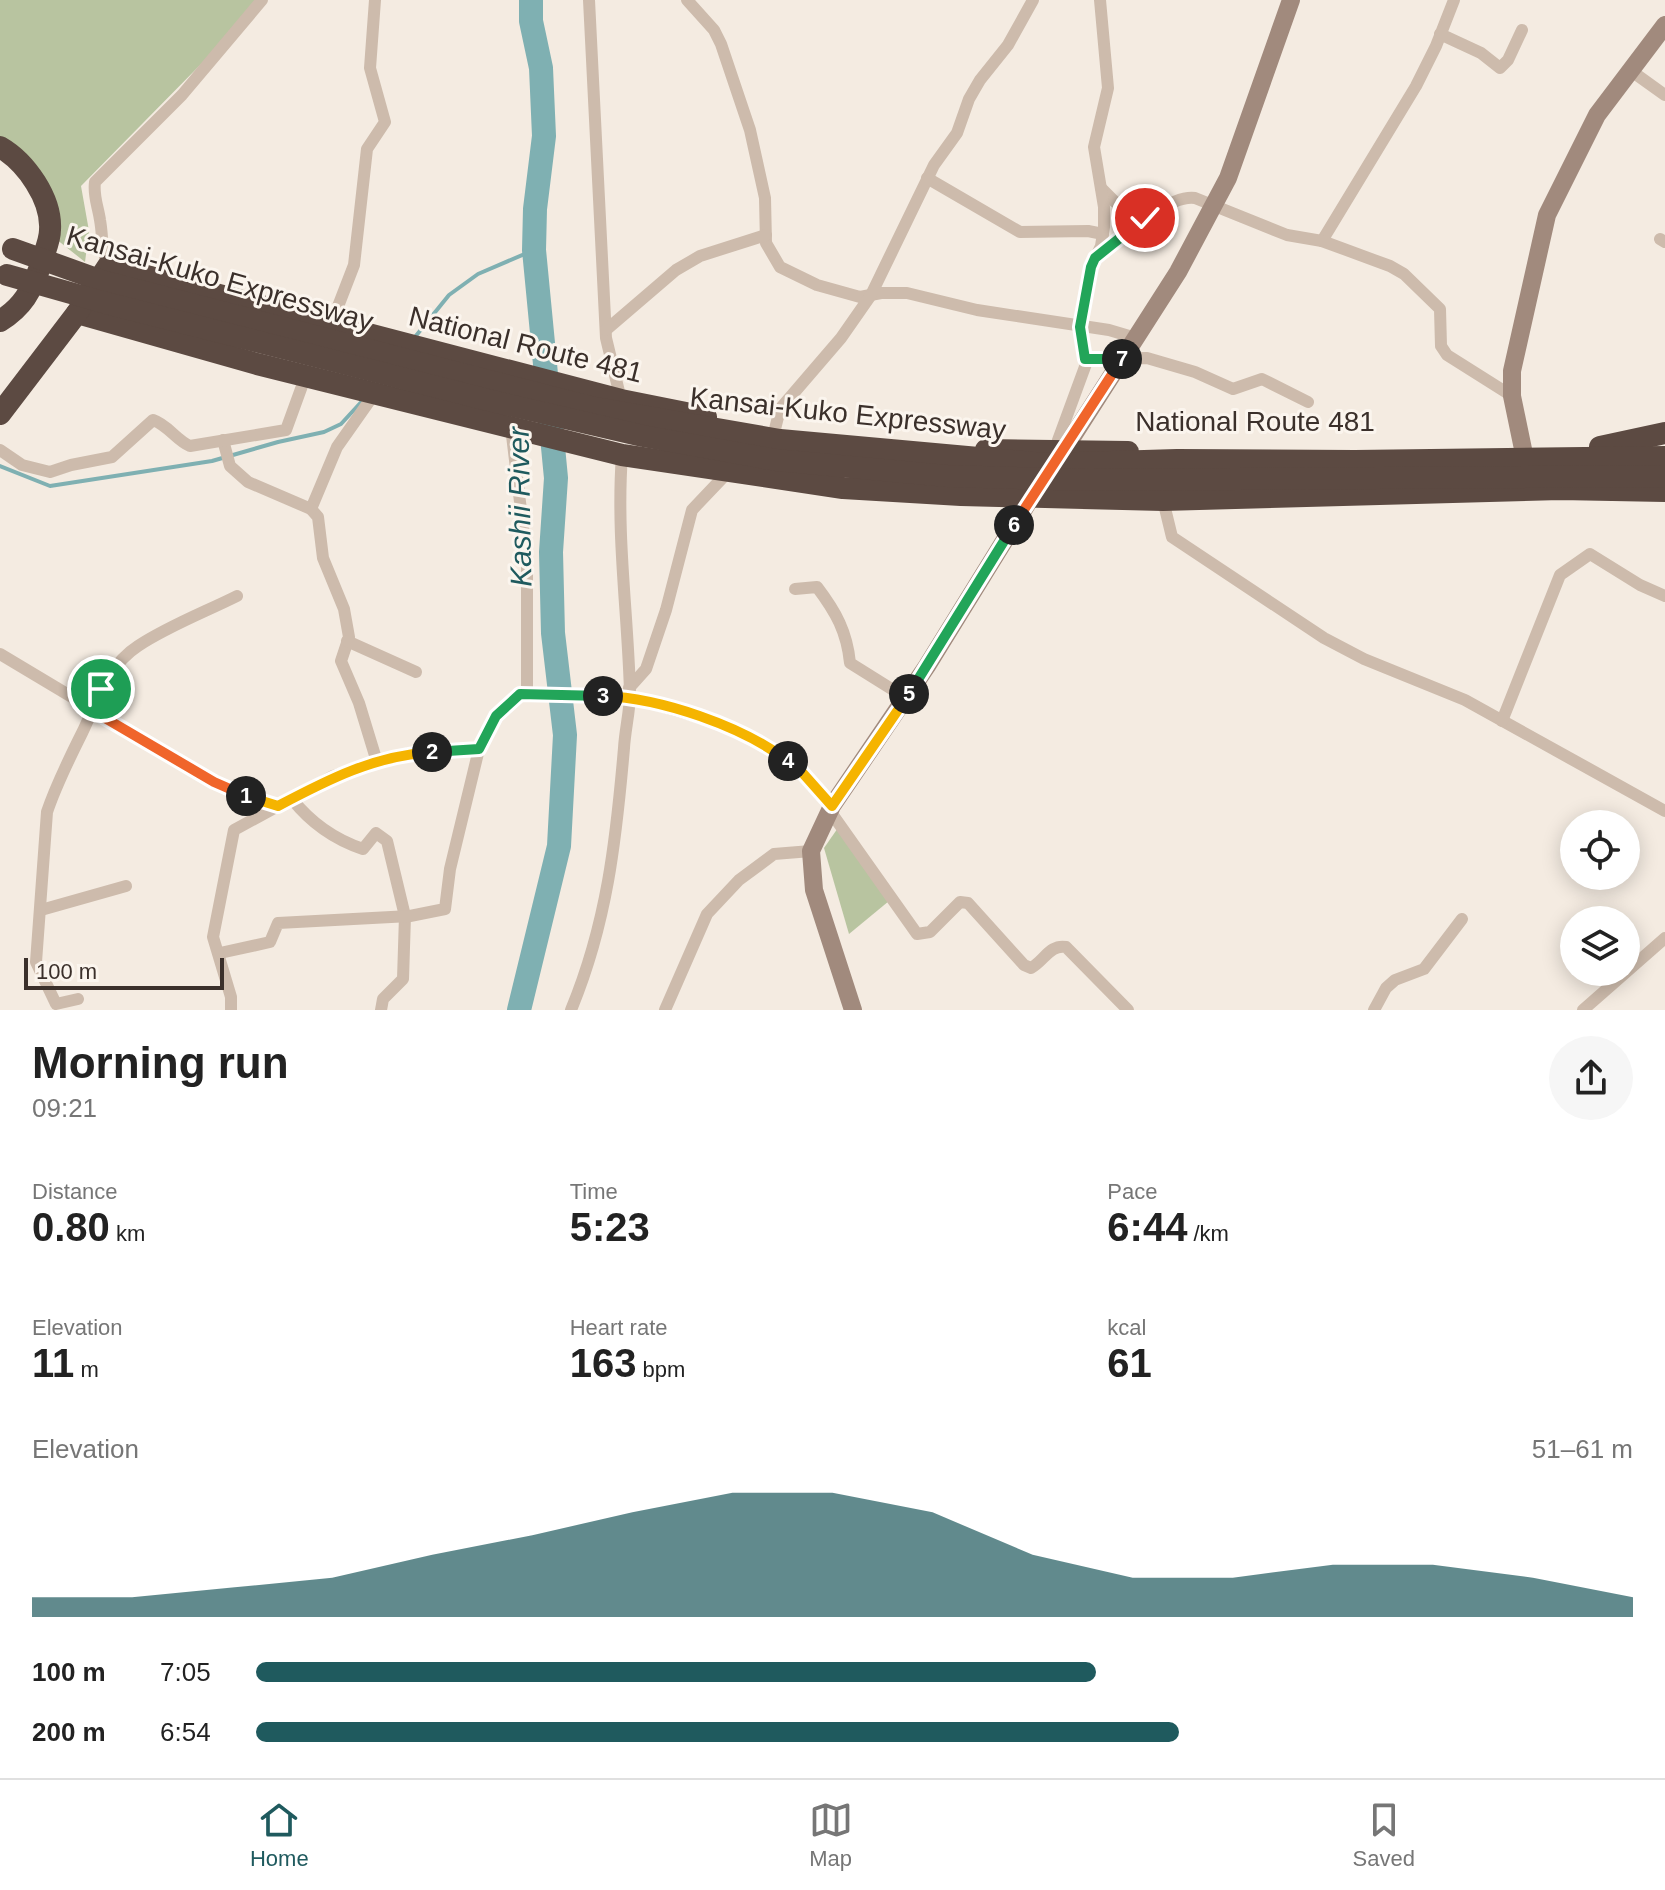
<!DOCTYPE html>
<meta charset="utf-8">
<style>
body{margin:0;font-family:Arial,sans-serif;background:#f6f6f6;color:#222;height:100vh;display:flex;flex-direction:column;font-size:30px;white-space:nowrap}
*{box-sizing:border-box;margin:0}
p{font-size:26px;color:#767676}
.icon{flex:none;width:44px;height:44px;fill:none;stroke:currentColor;stroke-width:2;stroke-linecap:round;stroke-linejoin:round}
.map{position:relative;height:1010px;overflow:hidden}
.panel{display:flex;flex-direction:column;background:#fff;flex:1}
.panel>*{flex:none}
.tools{position:absolute;left:1560px;top:810px;display:grid;gap:16px}
.tools a{display:grid;place-items:center;width:80px;height:80px;border-radius:50%;background:#fff;box-shadow:0 4px 20px #0003;font-size:40px}
.scale{position:absolute;left:24px;bottom:20px;width:200px;box-sizing:border-box;padding-left:8px;border:4px solid #3b302b;border-top:0;font-size:22px;line-height:28px;white-space:nowrap;color:#3b302b;-webkit-text-stroke:6px #fbf5ee;paint-order:stroke}
.pin{position:absolute;display:grid;place-items:center;width:68px;height:68px;color:#fff;margin:-34px;border:4px solid #fff;border-radius:50%;box-shadow:0 2px 8px #0007}
.km{position:absolute;width:40px;height:40px;margin:-20px;border-radius:50%;background:#222;color:#fff;font-size:22px;line-height:40px;text-align:center}
.round{display:grid;place-items:center;flex:none;width:84px;height:84px;border-radius:42px;background:#f6f6f6}
.head{display:flex;align-items:center;justify-content:space-between;height:136px;padding:0 32px}
h1{font-size:44px;font-weight:700;line-height:60px}
.figures{display:grid;grid-template-columns:repeat(3,1fr);gap:12px;height:136px;padding:8px 32px}
.figures div{display:grid;align-content:center}
.figures b{font-size:40px;font-weight:700}
.figures small{font-size:22px;font-weight:400}
.figures p{font-size:22px}
.chart{height:224px;padding:16px 32px}
.chart p{display:flex;justify-content:space-between}
.chart svg{width:100%;height:144px;margin-top:8px;fill:#1f5a5e;opacity:.7}
ul{padding:0 32px;list-style:none;font-size:26px}
li{display:grid;grid-template-columns:128px 96px 1fr;align-items:center;height:60px}
li i{height:20px;border-radius:10px;background:#1f5a5e}
.tabs{display:flex;justify-content:space-around;align-items:center;height:112px;border-top:2px solid #e0e0e0;background:#fff;font-size:22px;color:#767676}
.tabs a{display:grid;justify-items:center;gap:4px}
.tabs .selected{color:#1f5a5e}
.map>svg:first-child{display:block}
.green{fill:#b8c4a0}
.lines{fill:none;stroke-linecap:round;stroke-linejoin:round}
.stream{stroke:#7fb0b2;stroke-width:4}
.river{stroke:#7fb0b2;stroke-width:24}
.street{stroke:#cdbbac;stroke-width:12}
.secondary{stroke:#a18a7d;stroke-width:18}
.highway{stroke:#5c4a42;stroke-width:22}
.highway-bridge{stroke:#5c4a42;stroke-width:22}
.split-1-casing{stroke:#fff;stroke-width:16}
.split-2-casing{stroke:#fff;stroke-width:16}
.split-3-casing{stroke:#fff;stroke-width:16}
.split-4-casing{stroke:#fff;stroke-width:16}
.split-5-casing{stroke:#fff;stroke-width:16}
.split-6-casing{stroke:#fff;stroke-width:16}
.split-7-casing{stroke:#fff;stroke-width:16}
.split-8-casing{stroke:#fff;stroke-width:16}
.split-1{stroke:#f0652b;stroke-width:10}
.split-2{stroke:#f5b400;stroke-width:10}
.split-3{stroke:#22a559;stroke-width:10}
.split-4{stroke:#f5b400;stroke-width:10}
.split-5{stroke:#f5b400;stroke-width:10}
.split-6{stroke:#22a559;stroke-width:10}
.split-7{stroke:#f0652b;stroke-width:10}
.split-8{stroke:#22a559;stroke-width:10}
.labels{text-anchor:middle;stroke-width:6;stroke-linejoin:round;paint-order:stroke}
.street-label{font-size:28px;fill:#3b302b;stroke:#fbf5ee}
.water-label{font-size:30px;font-style:italic;fill:#1f5a5e;stroke:#fbf5ee}
</style>
<div class="map">
<svg width="1665" height="1010" viewBox="0 0 1665 1010">
<rect width="100%" height="100%" fill="#f4ebe1"/>
<g class="green">
<polygon points="0,0 256,0 205,60 81,186 89,231 85,262 56,239 0,140"/>
<polygon points="840,825 889,901 849,934 824,848"/>
</g>
<g class="lines">
<g class="stream">
<polyline points="415,337 449,295 478,274 534,250"/>
<polyline points="0,466 50,486 212,461 278,442 324,432 341,424 364,399"/>
</g>
<polyline class="river" points="519,1010 559,846 565,735 553,633 551,552 556,478 534,250 535,209 544,136 541,68 531,21 531,0"/>
<g class="street">
<polyline points="589,0 606,338 621,400"/>
<polyline points="687,0 714,30 721,44 750,130 765,198 766,243 780,267 817,285 860,297 881,293 907,293 977,310 1109,330 1136,338"/>
<polyline points="1440,34 1481,53 1500,68 1508,60 1522,30"/>
<polyline points="1630,70 1665,95"/>
<polyline points="927,178 1020,232 1088,231 1103,234"/>
<polyline points="1101,188 1115,202 1145,218"/>
<polyline points="1660,239 1665,242"/>
<polyline points="1322,241 1416,86 1436,46 1454,0"/>
<path d="M1095,258C1117,241 1167,194 1195,198L1287,235L1322,241L1390,266L1404,274L1440,309L1441,346L1447,355L1512,396"/>
<path d="M108,266C101,251 103,236 100,220C98,206 93,196 95,182L182,95L262,0"/>
<polyline points="337,309 354,265 367,149 385,122 370,68 375,0"/>
<polyline points="606,330 676,270 700,256 766,235"/>
<polyline points="1085,359 1147,358 1195,372 1233,389 1262,379 1308,402"/>
<polyline points="375,393 337,447 311,509 318,517 323,558 344,609 349,637 341,661 359,703 377,762"/>
<polyline points="511,427 527,560 527,694"/>
<polyline points="775,429 780,409 841,338 871,295 934,165 957,133 969,99 980,80 1008,45 1033,0"/>
<polyline points="223,440 230,466 248,482 311,509"/>
<path d="M0,450L22,465L50,472L71,465L112,457L153,420C168,425 176,440 190,446L286,430L302,386"/>
<polyline points="1054,451 1086,364 1080,327 1091,267 1101,246 1104,227 1104,207 1094,147 1108,88 1100,0"/>
<polyline points="1163,500 1172,537 1324,638 1364,659 1465,700 1665,811"/>
<path d="M795,589L817,587C836,612 847,632 850,663L906,698"/>
<polyline points="347,641 416,672"/>
<polyline points="0,654 214,782 278,806"/>
<polyline points="629,688 646,669 666,610 692,510 729,471"/>
<polyline points="1502,721 1560,575 1590,554 1640,585 1665,596"/>
<path d="M292,799C311,823 333,839 363,849L376,833L387,841L405,916L403,979L383,999L381,1010"/>
<path d="M830,811L917,934L930,932L960,902L968,903L1024,965L1031,968C1044,961 1050,944 1066,947L1128,1010"/>
<polyline points="41,910 126,886"/>
<polyline points="220,953 270,942 278,923 410,916 445,909 450,869 479,749"/>
<path d="M78,999L56,1004L36,962L47,812C56,785 69,759 82,733C97,702 107,666 138,646C168,626 205,612 237,596"/>
<polyline points="231,1010 231,997 213,937 234,830 333,776 410,753 479,749 496,716 520,694 630,697 726,725 772,749 800,770 832,806"/>
<path d="M571,1010C607,923 616,841 624,748C625,730 630,711 630,693C628,614 616,535 622,455"/>
<polyline points="665,1010 707,914 739,880 774,854 811,851"/>
<polyline points="1374,1010 1386,988 1395,980 1424,969 1462,919"/>
<polyline points="1583,1010 1665,938"/>
</g>
<g class="secondary">
<polyline points="1523,449 1512,396 1512,371 1547,215 1597,115 1665,25"/>
<polyline points="1057,461 1178,272 1228,178 1291,0"/>
<polyline points="853,1010 814,890 811,851 832,806 927,666 1037,488"/>
</g>
<g class="highway">
<path d="M0,147C26,162 52,199 50,230C50,242 43,255 40,267C31,291 23,307 0,321"/>
<polyline points="77,313 257,364 622,455 843,488 961,495 1163,500 1560,489 1665,491"/>
<polyline points="0,414 77,313 108,266 621,400 706,417"/>
<polyline points="1600,447 1665,433"/>
<polyline points="986,450 1128,452"/>
</g>
<g class="highway-bridge">
<polyline points="13,249 105,282 590,407 780,440 1046,464 1177,460 1355,461 1665,457"/>
<polyline points="7,275 106,303 496,402 643,436 776,460 947,476 1090,480 1665,476"/>
</g>
</g>
<g class="lines">
<defs>
<polyline id="split-1" points="101,689 93,711 214,782 246,796"/>
<path id="split-2" d="M246,796L278,806C329,779 374,756 432,752"/>
<polyline id="split-3" points="432,752 479,749 496,716 520,694 603,696"/>
<path id="split-4" d="M603,696C661,698 742,726 788,761"/>
<polyline id="split-5" points="788,761 800,770 832,806 909,694"/>
<polyline id="split-6" points="909,694 1014,525"/>
<polyline id="split-7" points="1014,525 1122,359"/>
<polyline id="split-8" points="1122,359 1085,359 1080,327 1091,267 1095,258 1145,218"/>
</defs>
<use href="#split-1" class="split-1-casing"/>
<use href="#split-2" class="split-2-casing"/>
<use href="#split-3" class="split-3-casing"/>
<use href="#split-4" class="split-4-casing"/>
<use href="#split-5" class="split-5-casing"/>
<use href="#split-6" class="split-6-casing"/>
<use href="#split-7" class="split-7-casing"/>
<use href="#split-8" class="split-8-casing"/>
<use href="#split-1" class="split-1"/>
<use href="#split-2" class="split-2"/>
<use href="#split-3" class="split-3"/>
<use href="#split-4" class="split-4"/>
<use href="#split-5" class="split-5"/>
<use href="#split-6" class="split-6"/>
<use href="#split-7" class="split-7"/>
<use href="#split-8" class="split-8"/>
</g>
<g class="labels">
<g class="street-label">
<text transform="translate(220 278) rotate(16)" y="10">Kansai-Kuko Expressway</text>
<text transform="translate(526 344) rotate(14)" y="10">National Route 481</text>
<text transform="translate(848 413) rotate(6)" y="10">Kansai-Kuko Expressway</text>
<text x="1255" y="431">National Route 481</text>
</g>
<g class="water-label">
<text transform="translate(520 507) rotate(-91)" y="10">Kashii River</text>
</g>
</g>
</svg>
<div class="tools">
<a><svg class="icon" aria-label="locate" viewBox="0 0 24 24"><circle cx="12" cy="12" r="6"/><path d="M12 2v4M12 18v4M2 12h4M18 12h4"/></svg></a>
<a><svg class="icon" aria-label="layers" viewBox="0 0 24 24"><path d="M12 4l9 5-9 5-9-5zM3 14l9 5 9-5"/></svg></a>
</div>
<div class="scale">100 m</div>
<div class="pin" style="left:101px;top:689px;background:#1e9e55"><svg class="icon" aria-label="arrive" viewBox="0 0 24 24"><path d="M6 21V4h12l-3 4 3 4H6"/></svg></div>
<div class="pin" style="left:1145px;top:218px;background:#d93025"><svg class="icon" aria-label="check" viewBox="0 0 24 24"><path d="M5 12l5 5 9-10"/></svg></div>
<b class="km" style="left:246px;top:796px">1</b>
<b class="km" style="left:432px;top:752px">2</b>
<b class="km" style="left:603px;top:696px">3</b>
<b class="km" style="left:788px;top:761px">4</b>
<b class="km" style="left:909px;top:694px">5</b>
<b class="km" style="left:1014px;top:525px">6</b>
<b class="km" style="left:1122px;top:359px">7</b>
</div>
<section class="panel">
<div class="head"><div><h1>Morning run</h1><p>09:21</p></div><a class="round"><svg class="icon" aria-label="share" viewBox="0 0 24 24"><path d="M12 15V3M7 8l5-5 5 5M5 13v7h14v-7"/></svg></a></div>
<div class="figures">
<div><p>Distance</p><b>0.80<small> km</small></b></div>
<div><p>Time</p><b>5:23</b></div>
<div><p>Pace</p><b>6:44<small> /km</small></b></div>
</div>
<div class="figures">
<div><p>Elevation</p><b>11<small> m</small></b></div>
<div><p>Heart rate</p><b>163<small> bpm</small></b></div>
<div><p>kcal</p><b>61</b></div>
</div>
<div class="chart"><p><span>Elevation</span>51–61 m</p>
<svg viewBox="0 0 160 44" preserveAspectRatio="none"><path d="M0 44V38L10 38L20 35L30 32L40 25L50 19L60 12L70 6L80 6L90 12L100 25L110 32L120 32L130 28L140 28L150 32L160 38V44z"/></svg>
</div>
<ul>
<li><b>100 m</b>7:05<i style="width:61%"></i></li>
<li><b>200 m</b>6:54<i style="width:67%"></i></li>
</ul>
</section>
<nav class="tabs">
<a class="selected"><svg class="icon" aria-label="home" viewBox="0 0 24 24"><path d="M3 11l9-7 9 7M6 9v11h12V9"/></svg>Home</a>
<a><svg class="icon" aria-label="map" viewBox="0 0 24 24"><path d="M3 6l6-2 6 2 6-2v14l-6 2-6-2-6 2zM9 4v14M15 6v14"/></svg>Map</a>
<a><svg class="icon" aria-label="saved" viewBox="0 0 24 24"><path d="M7 4h10v16l-5-4-5 4z"/></svg>Saved</a>
</nav>
